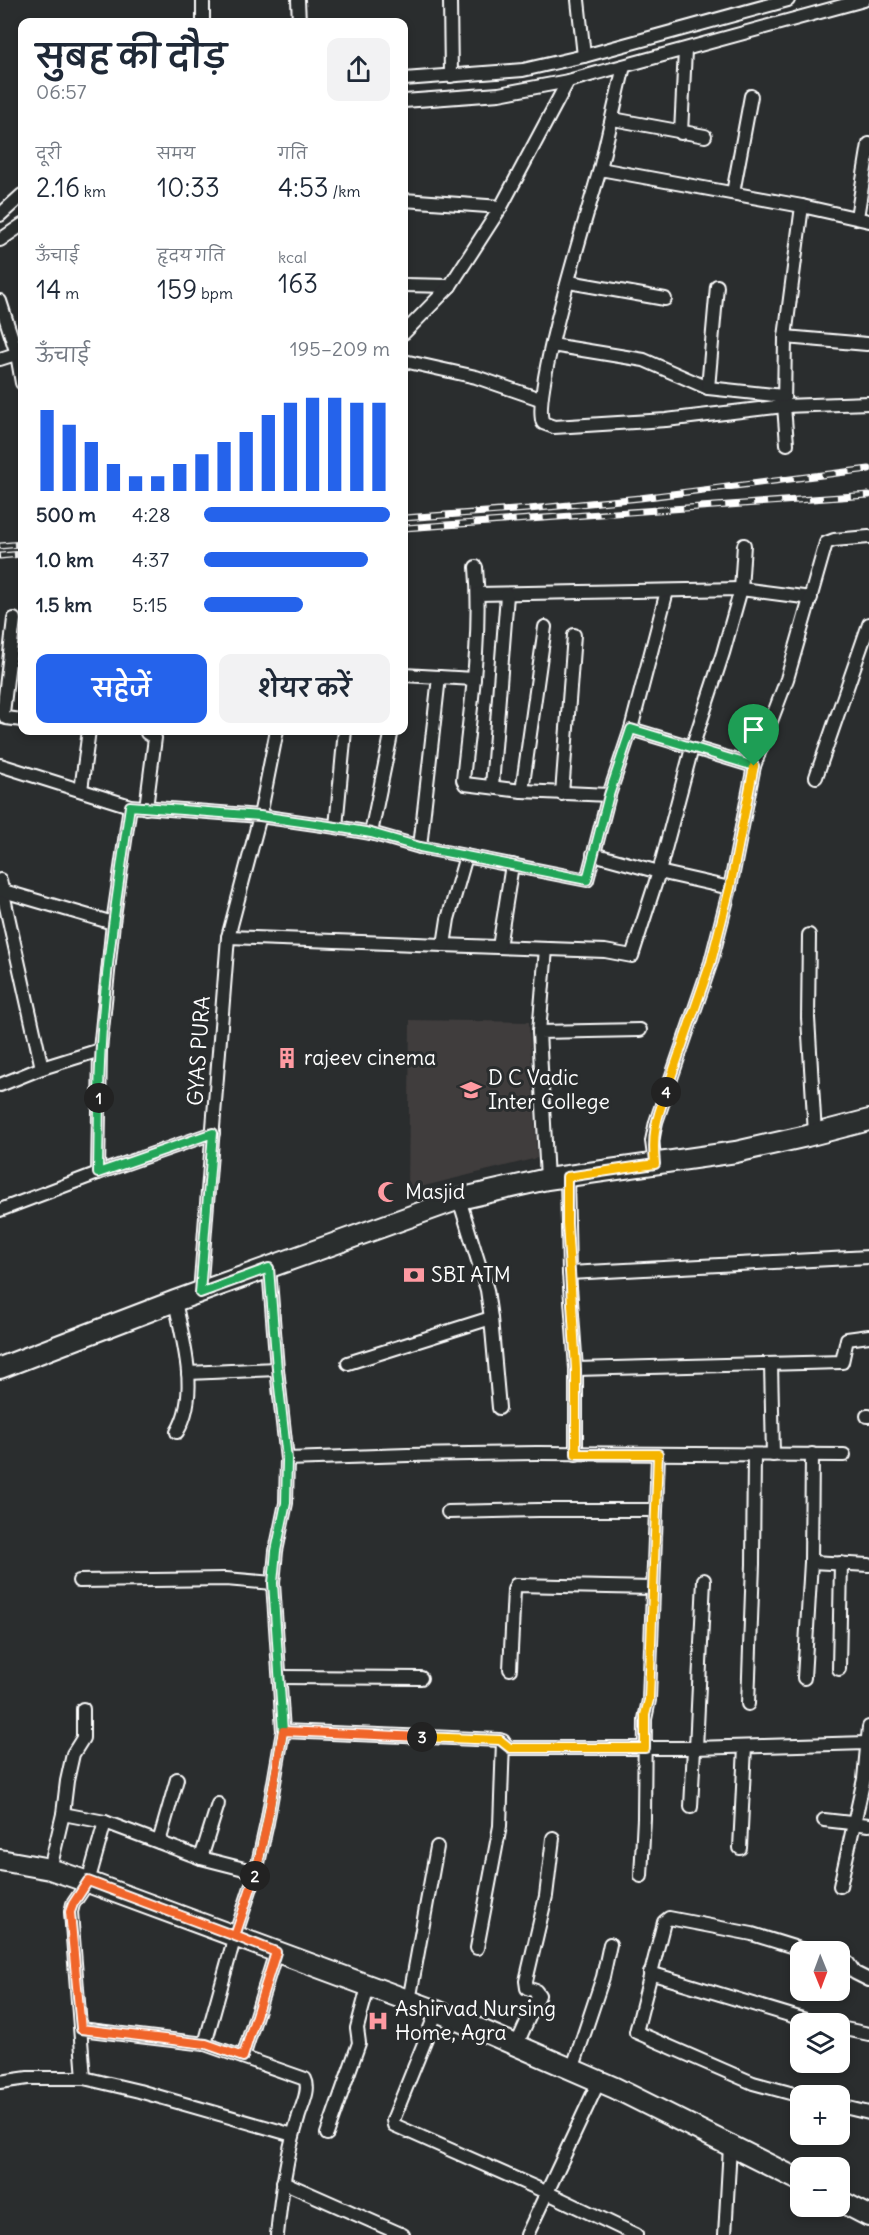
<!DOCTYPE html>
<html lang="hi">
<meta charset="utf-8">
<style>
body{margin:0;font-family:Delius,"Playpen Sans Deva",sans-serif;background:#f2f2f3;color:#1f2937;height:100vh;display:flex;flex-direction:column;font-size:22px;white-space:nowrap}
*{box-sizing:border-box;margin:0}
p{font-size:20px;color:#747a83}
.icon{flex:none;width:33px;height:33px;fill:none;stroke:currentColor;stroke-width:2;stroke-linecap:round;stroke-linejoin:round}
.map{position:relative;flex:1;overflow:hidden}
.panel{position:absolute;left:18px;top:18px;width:390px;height:717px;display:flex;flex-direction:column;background:#fff;border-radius:12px;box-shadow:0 3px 9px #0003}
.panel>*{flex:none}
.needle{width:39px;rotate:179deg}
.buttons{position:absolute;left:790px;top:1941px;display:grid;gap:12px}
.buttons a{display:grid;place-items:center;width:60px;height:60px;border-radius:12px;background:#fff;box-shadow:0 3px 9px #0003;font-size:30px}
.pin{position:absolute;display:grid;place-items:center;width:51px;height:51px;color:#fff;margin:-62px -26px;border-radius:50% 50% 50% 0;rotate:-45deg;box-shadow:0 0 6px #0007}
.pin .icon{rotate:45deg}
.km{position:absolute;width:30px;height:30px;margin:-15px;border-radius:50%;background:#222;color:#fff;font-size:16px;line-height:30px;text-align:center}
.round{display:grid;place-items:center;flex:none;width:63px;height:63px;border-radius:12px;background:#f2f2f3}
.overview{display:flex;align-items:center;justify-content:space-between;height:102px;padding:0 18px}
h1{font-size:33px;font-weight:600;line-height:45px}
.stats{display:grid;grid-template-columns:repeat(3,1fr);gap:9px;height:102px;padding:6px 18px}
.stats div{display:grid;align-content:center}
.stats b{font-size:26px;font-weight:600}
.stats small{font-size:16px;font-weight:400}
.stats p{font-size:16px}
.chart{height:168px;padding:12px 18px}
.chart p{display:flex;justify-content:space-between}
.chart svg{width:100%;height:108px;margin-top:6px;stroke:#2563eb;stroke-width:6}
.primary-button{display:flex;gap:12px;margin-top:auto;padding:12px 18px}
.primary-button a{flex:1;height:69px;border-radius:12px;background:#2563eb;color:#fff;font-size:24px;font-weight:600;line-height:69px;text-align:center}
.primary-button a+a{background:#f2f2f3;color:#1f2937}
ul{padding:0 18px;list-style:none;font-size:20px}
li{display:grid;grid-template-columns:96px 72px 1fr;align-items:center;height:45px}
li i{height:15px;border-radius:8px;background:#2563eb}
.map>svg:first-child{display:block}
.built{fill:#403d3d}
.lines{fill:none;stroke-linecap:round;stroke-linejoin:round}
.street-casing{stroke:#fff;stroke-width:16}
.primary-casing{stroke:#fff;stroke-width:24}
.street{stroke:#2a2d2e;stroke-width:12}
.primary{stroke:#2a2d2e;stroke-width:20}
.rail-casing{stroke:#fff;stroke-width:7}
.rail{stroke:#2a2d2e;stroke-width:4.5;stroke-dasharray:14;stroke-linecap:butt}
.split-1-casing{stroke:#fff;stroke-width:12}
.split-2-casing{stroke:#fff;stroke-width:12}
.split-3-casing{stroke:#fff;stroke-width:12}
.split-4-casing{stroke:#fff;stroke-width:12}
.split-5-casing{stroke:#fff;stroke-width:12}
.split-1{stroke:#22a559;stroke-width:8}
.split-2{stroke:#22a559;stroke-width:8}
.split-3{stroke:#f0652b;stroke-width:8}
.split-4{stroke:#f5b400;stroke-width:8}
.split-5{stroke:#f5b400;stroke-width:8}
.labels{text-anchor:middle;stroke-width:6;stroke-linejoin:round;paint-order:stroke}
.street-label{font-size:21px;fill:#fff;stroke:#2a2d2e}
.poi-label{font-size:21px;fill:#fff;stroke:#2a2d2e;text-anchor:start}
</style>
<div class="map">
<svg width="869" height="2235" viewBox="0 0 869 2235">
<rect width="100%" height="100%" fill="#2a2d2e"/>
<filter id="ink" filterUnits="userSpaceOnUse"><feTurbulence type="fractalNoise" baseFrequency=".0167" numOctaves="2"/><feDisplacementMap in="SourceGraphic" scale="12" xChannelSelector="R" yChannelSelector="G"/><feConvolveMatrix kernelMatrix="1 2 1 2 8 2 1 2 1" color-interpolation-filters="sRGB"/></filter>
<g filter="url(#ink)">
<polygon class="built" points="410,1020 529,1022 537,1158 408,1190"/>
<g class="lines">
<defs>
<g id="street">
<polyline points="203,0 203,22"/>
<polyline points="298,0 299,22"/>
<polyline points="450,0 451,76"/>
<polyline points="578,0 584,56"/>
<polyline points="624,66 600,169 802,206 869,221"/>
<polyline points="404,79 523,70 584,56 788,0"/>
<polyline points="404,101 499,94 568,81 864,0"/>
<polyline points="613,119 705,136"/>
<polyline points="681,133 685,50"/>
<path d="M600,169C589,208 530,396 543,423L554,427L666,420L784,406L787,444"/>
<polyline points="733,193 751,96"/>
<polyline points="404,200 501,207"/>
<polyline points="802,206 785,337 784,406 869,403"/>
<polyline points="0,215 22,195"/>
<polyline points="857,217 869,144"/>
<polyline points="0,240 22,225"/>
<polyline points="569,282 665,299"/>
<polyline points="404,285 450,286"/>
<polyline points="0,301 17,354 22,383"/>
<polyline points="404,333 450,286 501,207 568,81"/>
<polyline points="785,337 867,344"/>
<polyline points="552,345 644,360 708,388 783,396"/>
<polyline points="0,359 22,352"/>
<polyline points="404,361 476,377 540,399"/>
<polyline points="708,388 717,286"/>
<path d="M476,567C482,638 470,710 463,780L465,784L522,791L609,795L631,729L667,591"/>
<polyline points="478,594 741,589 811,598"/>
<polyline points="14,619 3,713 6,718 22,720"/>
<polyline points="404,675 474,679"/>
<polyline points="631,729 754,766"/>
<polyline points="0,765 130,806 260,816 336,827 371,833 420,847 587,880 609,795"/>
<polyline points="816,777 869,624"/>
<polyline points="492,786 507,595"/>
<polyline points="81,790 89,730"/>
<polyline points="522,791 545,627"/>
<polyline points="562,794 574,635"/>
<polyline points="146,808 155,738 147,733 146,730"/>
<polyline points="336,827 345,730"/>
<polyline points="371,833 392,730"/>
<polyline points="420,847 439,677"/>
<polyline points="593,854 659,872 730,888"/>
<polyline points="0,880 42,1068"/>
<polyline points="0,890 113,923"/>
<polyline points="809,935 808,1018 815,1134"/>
<polyline points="228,937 605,951 632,956 659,872 692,748 723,653 741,589 744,545"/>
<polyline points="444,945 448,919 466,856"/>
<polyline points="499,947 512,865"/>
<polyline points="539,1032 546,949"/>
<polyline points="0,1085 42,1068 100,1050"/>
<polyline points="655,1164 652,1141 656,1122 711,962 730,888 754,766 787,679 826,543 834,540 869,537"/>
<polyline points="98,1173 100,1050 113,923 130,806"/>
<polyline points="567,1177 569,1273 576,1369 576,1454"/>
<polyline points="547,1179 539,1032 640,1030"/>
<polyline points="459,1199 487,1290 491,1318 499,1408"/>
<polyline points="0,1210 98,1173 213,1133"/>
<polyline points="569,1273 869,1257"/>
<polyline points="200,1293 228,937 260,816 277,730"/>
<path d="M175,1301C183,1342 200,1394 177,1432"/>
<polyline points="348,1363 491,1318"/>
<polyline points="771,1364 773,1455"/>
<polyline points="576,1369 842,1362 847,1339 869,1336"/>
<polyline points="188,1373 277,1369"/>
<polyline points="867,1416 869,1416"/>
<polyline points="287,1459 408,1455 537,1453 844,1455"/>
<polyline points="656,1510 658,1454"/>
<polyline points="448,1512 539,1510 656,1510 649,1700 645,1719 644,1818 641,1876"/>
<polyline points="811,1562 869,1565"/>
<polyline points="79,1581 226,1579 273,1583"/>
<polyline points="510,1669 514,1590 516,1585 653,1588"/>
<polyline points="839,1669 841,1563"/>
<polyline points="280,1677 421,1678"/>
<polyline points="804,1678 811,1562 812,1454"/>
<polyline points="748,1704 753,1564 754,1455"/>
<polyline points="283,1731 500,1740 510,1748 694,1748 867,1743"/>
<polyline points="696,1748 704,1580"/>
<polyline points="691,1807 694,1748"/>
<polyline points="63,1814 67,1781 73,1754 83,1738 83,1709"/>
<polyline points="824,1820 869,1825"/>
<polyline points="159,1842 177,1779"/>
<polyline points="740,1848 745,1747"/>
<polyline points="201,1858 218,1804"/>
<polyline points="50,1869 63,1814 105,1822 201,1858 256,1872"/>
<polyline points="840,1886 864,1779 869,1727"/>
<polyline points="477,1948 500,1826 503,1741"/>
<polyline points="840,1960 848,1963 855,1973 869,1980"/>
<polyline points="650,1973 819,2024"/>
<polyline points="409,2001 437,1847"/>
<polyline points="437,2011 393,2120 394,2125 548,2193 636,2235"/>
<polyline points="840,2028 869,2034"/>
<path d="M81,2029L205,2044L305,2079C311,2090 301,2107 298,2119C286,2157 281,2196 277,2235"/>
<polyline points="205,2044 235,1936 256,1872 267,1823 283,1731 273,1583 276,1551 286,1503 287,1459 277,1369 269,1268"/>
<polyline points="516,2046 539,1995 536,1991 527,1988 526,1981 546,1896 553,1838"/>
<polyline points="243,2057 276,1952"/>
<polyline points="572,2070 603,1977 610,1944"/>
<polyline points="84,2078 71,1912 73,1904 88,1882 105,1822"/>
<polyline points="0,2082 28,2078 84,2078 139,2091 293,2135"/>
<polyline points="801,2096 753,2083 636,2032 664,1922 669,1918 752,1934 810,1952"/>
<polyline points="840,2106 869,2113"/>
<polyline points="327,2134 359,2043 357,2028 368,1987"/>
<polyline points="283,2182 403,2235"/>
<polyline points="527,2235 599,2081"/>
<polyline points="725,2235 730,2146"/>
</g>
<g id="primary">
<polyline points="0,1368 175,1301 459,1199 547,1179 736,1152 807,1136 869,1120"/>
<polyline points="0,1860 50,1869 88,1882 437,2011 615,2088 801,2181"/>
<polyline points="840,2201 869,2216"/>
</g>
</defs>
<use href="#street" class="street-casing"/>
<use href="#primary" class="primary-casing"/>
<use href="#street" class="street"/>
<use href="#primary" class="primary"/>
<defs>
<g id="rail">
<polyline points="404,518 529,509 640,498 869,469"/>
<polyline points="404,528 869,495"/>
<polyline points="0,546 22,544"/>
<polyline points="0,556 22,554"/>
</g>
</defs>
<use href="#rail" class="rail-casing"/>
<use href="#rail" class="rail"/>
</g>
</g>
<g class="lines" filter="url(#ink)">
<defs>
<path id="split-1" d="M99,1098C100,1000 116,903 130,806L260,816L336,827L371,833L420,847L587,880L609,795L631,729L754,766"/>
<polyline id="split-2" points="99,1098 98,1173 213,1133 200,1293 269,1268 277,1369 287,1459 286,1503 276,1551 273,1583 283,1731 267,1823 255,1876"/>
<polyline id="split-3" points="255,1876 235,1936 88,1881 73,1904 70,1912 81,2029 206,2044 243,2057 276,1952 235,1936 256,1872 267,1823 283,1731 422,1737"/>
<path id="split-4" d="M422,1737L500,1740L510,1748H645V1715L649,1700L658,1454H576V1369L567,1223V1177L655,1164C652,1134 656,1120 666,1092"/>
<polyline id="split-5" points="666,1092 711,962 730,888 754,766"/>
</defs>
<use href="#split-1" class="split-1-casing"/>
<use href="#split-2" class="split-2-casing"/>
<use href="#split-3" class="split-3-casing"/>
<use href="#split-4" class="split-4-casing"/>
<use href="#split-5" class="split-5-casing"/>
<use href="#split-1" class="split-1"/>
<use href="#split-2" class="split-2"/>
<use href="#split-3" class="split-3"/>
<use href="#split-4" class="split-4"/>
<use href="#split-5" class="split-5"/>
</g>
<defs>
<symbol id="building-bare" viewBox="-9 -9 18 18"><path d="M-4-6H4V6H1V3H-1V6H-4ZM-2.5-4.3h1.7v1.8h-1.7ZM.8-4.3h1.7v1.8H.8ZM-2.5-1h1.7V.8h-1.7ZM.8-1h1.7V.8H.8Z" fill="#ff9aa2" stroke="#2a2d2e" stroke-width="2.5" paint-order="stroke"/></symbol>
<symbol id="university-bare" viewBox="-9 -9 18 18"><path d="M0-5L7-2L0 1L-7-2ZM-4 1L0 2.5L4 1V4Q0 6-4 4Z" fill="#ff9aa2" stroke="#2a2d2e" stroke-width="2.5" paint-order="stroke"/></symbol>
<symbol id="mosque-bare" viewBox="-9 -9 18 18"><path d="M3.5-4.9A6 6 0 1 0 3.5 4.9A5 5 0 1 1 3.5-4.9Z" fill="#ff9aa2" stroke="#2a2d2e" stroke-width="2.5" paint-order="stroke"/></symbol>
<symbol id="bank-bare" viewBox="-9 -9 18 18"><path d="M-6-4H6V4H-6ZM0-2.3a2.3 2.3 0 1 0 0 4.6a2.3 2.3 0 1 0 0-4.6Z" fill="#ff9aa2" stroke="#2a2d2e" stroke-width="2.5" paint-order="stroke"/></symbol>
<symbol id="hospital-bare" viewBox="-9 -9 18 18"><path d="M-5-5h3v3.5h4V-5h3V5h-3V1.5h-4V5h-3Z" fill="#ff9aa2" stroke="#2a2d2e" stroke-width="2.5" paint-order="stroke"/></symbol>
</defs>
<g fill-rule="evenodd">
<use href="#building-bare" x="272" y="1043" width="30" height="30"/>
<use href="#university-bare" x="456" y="1075" width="30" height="30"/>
<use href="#mosque-bare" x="373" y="1177" width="30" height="30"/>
<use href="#bank-bare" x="399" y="1260" width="30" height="30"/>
<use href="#hospital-bare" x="363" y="2006" width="30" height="30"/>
</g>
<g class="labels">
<g class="street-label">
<text transform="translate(199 1051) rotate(-86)" y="7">GYAS PURA</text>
</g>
<g class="poi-label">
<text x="304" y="1065">rajeev cinema</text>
<text x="488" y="1085">D C Vadic<tspan x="488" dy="24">Inter College</tspan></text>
<text x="405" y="1199">Masjid</text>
<text x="431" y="1282">SBI ATM</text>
<text x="395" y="2016">Ashirvad Nursing<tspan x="395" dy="24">Home, Agra</tspan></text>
</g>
</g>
</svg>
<div class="buttons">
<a><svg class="needle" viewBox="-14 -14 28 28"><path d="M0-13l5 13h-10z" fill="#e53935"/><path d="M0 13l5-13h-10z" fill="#747a83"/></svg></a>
<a><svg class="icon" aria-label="layers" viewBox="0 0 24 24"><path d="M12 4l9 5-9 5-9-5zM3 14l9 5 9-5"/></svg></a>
<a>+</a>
<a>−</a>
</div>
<div class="pin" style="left:754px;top:766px;background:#1e9e55"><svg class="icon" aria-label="arrive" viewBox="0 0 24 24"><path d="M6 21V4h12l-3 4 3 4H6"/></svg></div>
<b class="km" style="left:99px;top:1098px">1</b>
<b class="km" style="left:255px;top:1876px">2</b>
<b class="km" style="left:422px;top:1737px">3</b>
<b class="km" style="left:666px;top:1092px">4</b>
<section class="panel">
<div class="overview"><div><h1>सुबह की दौड़</h1><p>06:57</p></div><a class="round"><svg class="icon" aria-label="share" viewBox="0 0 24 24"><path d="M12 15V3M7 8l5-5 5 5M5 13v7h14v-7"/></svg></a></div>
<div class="stats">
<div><p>दूरी</p><b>2.16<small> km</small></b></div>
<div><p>समय</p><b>10:33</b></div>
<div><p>गति</p><b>4:53<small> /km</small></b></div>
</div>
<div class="stats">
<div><p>ऊँचाई</p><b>14<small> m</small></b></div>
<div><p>हृदय गति</p><b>159<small> bpm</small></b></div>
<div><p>kcal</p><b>163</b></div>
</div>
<div class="chart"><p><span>ऊँचाई</span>195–209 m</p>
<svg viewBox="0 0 160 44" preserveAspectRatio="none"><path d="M5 44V11M15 44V17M25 44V24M35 44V33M45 44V38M55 44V38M65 44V33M75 44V29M85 44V24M95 44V20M105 44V13M115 44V8M125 44V6M135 44V6M145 44V8M155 44V8"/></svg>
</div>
<ul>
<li><b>500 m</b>4:28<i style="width:100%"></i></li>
<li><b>1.0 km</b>4:37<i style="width:88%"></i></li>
<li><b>1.5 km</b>5:15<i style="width:53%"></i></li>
</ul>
<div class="primary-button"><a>सहेजें</a><a>शेयर करें</a></div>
</section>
</div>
